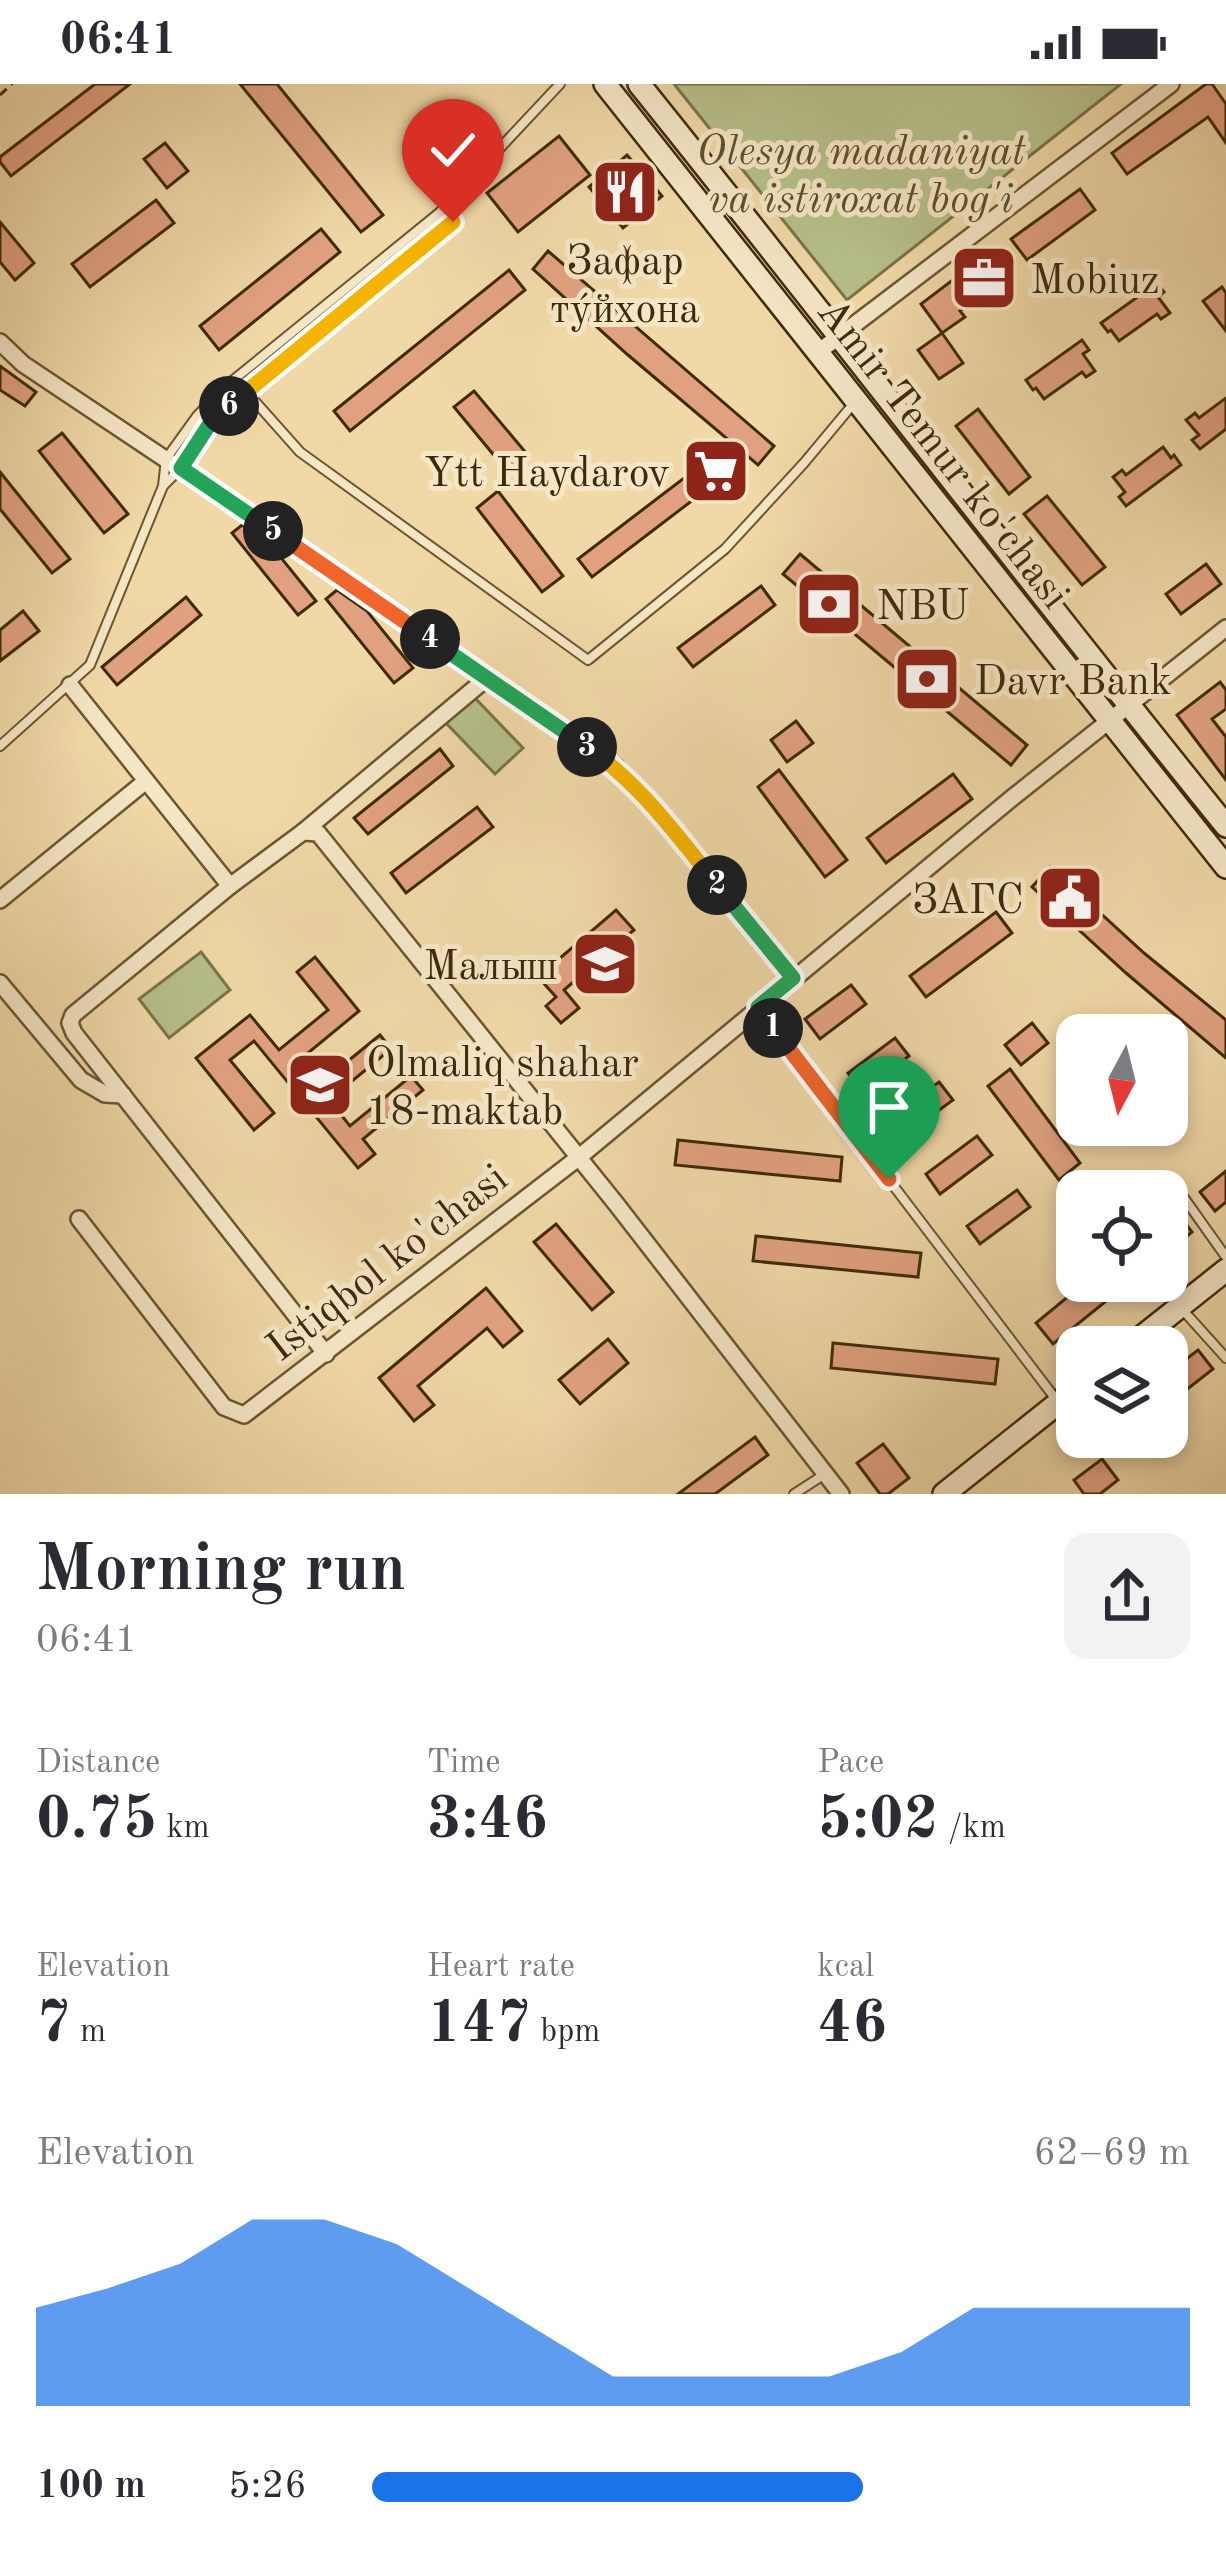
<!DOCTYPE html>
<meta charset="utf-8">
<style>
body{margin:0;font-family:"Old Standard TT",serif;background:#f2f2f3;color:#2b2b33;height:100vh;display:flex;flex-direction:column;font-size:45px;white-space:nowrap}
*{box-sizing:border-box;margin:0}
p{font-size:39px;color:#7c7c81}
.icon{flex:none;width:66px;height:66px;fill:none;stroke:currentColor;stroke-width:2;stroke-linecap:round;stroke-linejoin:round}
.map{position:relative;height:1410px;overflow:hidden}
.details{display:flex;flex-direction:column;background:#fff;flex:1}
.details>*{flex:none}
.needle{width:78px;rotate:187deg}
.fabs{position:absolute;left:1056px;top:930px;display:grid;gap:24px}
.fabs a{display:grid;place-items:center;width:132px;height:132px;border-radius:24px;background:#fff;box-shadow:0 6px 18px #0003;font-size:60px}
.pin{position:absolute;display:grid;place-items:center;width:102px;height:102px;color:#fff;margin:-123px -51px;border-radius:50% 50% 50% 0;rotate:-45deg;box-shadow:0 0 12px #0007}
.pin .icon{rotate:45deg}
.km{position:absolute;width:60px;height:60px;margin:-30px;border-radius:50%;background:#222;color:#fff;font-size:33px;line-height:60px;text-align:center}
.round{display:grid;place-items:center;flex:none;width:126px;height:126px;border-radius:24px;background:#f2f2f3}
.summary{display:flex;align-items:center;justify-content:space-between;height:204px;padding:0 36px}
h1{font-size:66px;font-weight:700;line-height:90px}
.stats{display:grid;grid-template-columns:repeat(3,1fr);gap:18px;height:204px;padding:12px 36px}
.stats div{display:grid;align-content:center}
.stats b{font-size:60px;font-weight:700}
.stats small{font-size:33px;font-weight:400}
.stats p{font-size:33px}
.chart{height:336px;padding:24px 36px}
.chart p{display:flex;justify-content:space-between}
.chart svg{width:100%;height:216px;margin-top:12px;fill:#1a73e8;opacity:.7}
ul{padding:0 36px;list-style:none;font-size:39px}
li{display:grid;grid-template-columns:192px 144px 1fr;align-items:center;height:90px}
li i{height:30px;border-radius:15px;background:#1a73e8}
.status{display:flex;justify-content:space-between;align-items:center;height:84px;padding:0 60px;background:#fff;direction:ltr}
.status svg{height:33px;fill:currentColor}
.map>svg:first-child{display:block}
.green{fill:#b6bf8a;stroke:#7a7449;stroke-width:3}
.building{fill:#e1a180;stroke:#3f2a08;stroke-width:3}
.lines{fill:none;stroke-linecap:round;stroke-linejoin:round}
.lane-casing{stroke:#6b5630;stroke-width:12}
.street-casing{stroke:#6b5630;stroke-width:20}
.secondary-casing{stroke:#3f2a08;stroke-width:26}
.path{stroke:#3f2a08;stroke-width:3;stroke-dasharray:9 6;stroke-linecap:butt}
.lane{stroke:#f5e6c6;stroke-width:8}
.street{stroke:#f5e6c6;stroke-width:15}
.secondary{stroke:#f5e6c6;stroke-width:21}
.split-1-casing{stroke:#fff;stroke-width:24}
.split-2-casing{stroke:#fff;stroke-width:24}
.split-3-casing{stroke:#fff;stroke-width:24}
.split-4-casing{stroke:#fff;stroke-width:24}
.split-5-casing{stroke:#fff;stroke-width:24}
.split-6-casing{stroke:#fff;stroke-width:24}
.split-7-casing{stroke:#fff;stroke-width:24}
.split-8-casing{stroke:#fff;stroke-width:24}
.split-1{stroke:#f0652b;stroke-width:15}
.split-2{stroke:#22a559;stroke-width:15}
.split-3{stroke:#f5b400;stroke-width:15}
.split-4{stroke:#22a559;stroke-width:15}
.split-5{stroke:#f0652b;stroke-width:15}
.split-6{stroke:#22a559;stroke-width:15}
.split-7{stroke:#f5b400;stroke-width:15}
.split-8{stroke:#f5b400;stroke-width:15}
.labels{text-anchor:middle;stroke-width:10;stroke-linejoin:round;paint-order:stroke}
.park-label{font-size:42px;font-style:italic;fill:#5d4f28;stroke:#f5e6c6}
.poi-label{font-size:42px;fill:#3f2a08;stroke:#f5e6c6;text-anchor:start}
.street-label{font-size:42px;fill:#3f2a08;stroke:#f5e6c6}
</style>
<div class="status"><b>06:41</b><svg viewBox="0 0 49 12"><path d="M0 12V9h3v3zM5 12V6h3v6zM10 12V3h3v9zM15 12V0h3v12zM26 1h20v11H26zM47 4h2v5h-2z"/></svg></div>
<div class="map">
<svg width="1226" height="1410" viewBox="0 0 1226 1410">
<rect width="100%" height="100%" fill="#f0d8a7"/>
<filter id="stains"><feTurbulence type="fractalNoise" baseFrequency=".00167" numOctaves="4"/><feColorMatrix values="0 0 0 0 .2 0 0 0 0 .09 0 0 0 0 .02 0 0 0 .5 -.17"/></filter>
<radialGradient id="worn" r=".72"><stop offset=".6" stop-color="#630" stop-opacity="0"/><stop offset="1" stop-color="#630" stop-opacity=".3"/></radialGradient>
<g class="green">
<polygon points="674,0 1121,0 847,216"/>
<polygon points="474,613 523,664 495,690 446,639"/>
<polygon points="201,868 230,906 169,954 139,915"/>
</g>
<g class="building">
<polygon points="95,0 130,0 11,92 0,78 0,73"/>
<polygon points="240,0 277,0 383,131 361,148"/>
<polygon points="1206,0 1212,0 1226,20 1226,59 1208,33 1127,90 1112,69"/>
<polygon points="559,52 590,91 518,148 487,109"/>
<polygon points="165,59 188,87 167,104 144,75"/>
<polygon points="627,71 662,112 623,144 589,103"/>
<polygon points="1080,105 1095,126 1027,176 1011,155"/>
<polygon points="156,116 174,139 90,203 72,180"/>
<polygon points="0,138 34,179 15,196 0,178"/>
<polygon points="321,145 340,168 219,266 200,242"/>
<polygon points="548,167 774,362 758,381 628,271 533,185"/>
<polygon points="987,170 1005,195 960,227 965,233 942,249 921,220"/>
<polygon points="509,186 525,206 350,347 334,327"/>
<polygon points="1157,199 1164,208 1158,213 1170,229 1161,235 1157,230 1119,257 1111,246 1108,248 1101,239"/>
<polygon points="1222,203 1226,209 1226,247 1203,217"/>
<polygon points="942,249 963,279 939,295 918,266"/>
<polygon points="1082,256 1089,266 1083,270 1095,287 1086,293 1082,288 1044,315 1036,304 1033,306 1026,296"/>
<polygon points="0,282 36,308 25,322 0,306"/>
<polygon points="474,307 527,370 507,387 454,323"/>
<polygon points="1226,314 1226,345 1200,365 1192,356 1199,351 1186,336 1195,329 1199,334"/>
<polygon points="978,325 1030,393 1009,410 956,342"/>
<polygon points="62,349 128,430 104,449 39,367"/>
<polygon points="1163,363 1171,374 1174,371 1181,381 1126,422 1119,413 1125,408 1113,393 1122,386 1126,391"/>
<polygon points="709,375 723,393 592,493 578,475"/>
<polygon points="0,388 70,475 52,489 0,425"/>
<polygon points="498,407 563,492 542,508 477,424"/>
<polygon points="1047,412 1105,483 1082,501 1024,430"/>
<polygon points="242,441 270,460 316,517 298,531 232,449"/>
<polygon points="800,470 1027,661 1011,681 783,490"/>
<polygon points="1206,480 1221,500 1181,530 1166,510"/>
<polygon points="761,502 775,521 693,583 678,564"/>
<polygon points="337,506 367,527 413,584 394,599 326,515"/>
<polygon points="186,513 201,531 117,601 102,583"/>
<polygon points="23,527 39,547 0,577 0,546"/>
<polygon points="1220,598 1226,606 1226,625 1212,635 1226,653 1226,696 1177,631"/>
<polygon points="796,637 813,659 787,678 771,656"/>
<polygon points="440,665 453,682 368,750 354,734"/>
<polygon points="779,686 847,776 825,793 758,703"/>
<polygon points="953,690 972,715 886,779 867,754"/>
<polygon points="477,723 493,743 406,809 391,789"/>
<polygon points="1050,783 1144,869 1226,936 1226,974 1126,889 1032,803"/>
<polygon points="616,826 634,846 564,906 579,924 561,939 546,922 556,913 538,893"/>
<polygon points="996,828 1012,849 926,913 910,892"/>
<polygon points="315,873 359,927 297,978 316,1003 380,951 391,965 329,1016 350,1042 411,992 423,1006 363,1055 375,1070 358,1084 254,957 230,976 274,1029 254,1046 196,974 250,931 279,966 328,926 297,888"/>
<polygon points="851,901 866,920 820,955 805,935"/>
<polygon points="1032,939 1048,959 1021,981 1005,961"/>
<polygon points="895,954 909,972 861,1007 848,989"/>
<polygon points="1010,985 1080,1079 1059,1096 988,1002"/>
<polygon points="939,998 953,1016 901,1054 887,1036"/>
<polygon points="977,1052 992,1071 940,1110 926,1090"/>
<polygon points="678,1056 842,1073 840,1097 675,1081"/>
<polygon points="1226,1087 1226,1118 1215,1127 1200,1108"/>
<polygon points="1017,1106 1030,1123 980,1160 967,1142"/>
<polygon points="1175,1126 1192,1148 1167,1168 1167,1133"/>
<polygon points="556,1140 613,1208 592,1226 534,1158"/>
<polygon points="756,1152 921,1169 918,1193 753,1177"/>
<polygon points="1087,1197 1131,1197 1053,1260 1036,1239"/>
<polygon points="486,1204 522,1247 503,1263 487,1244 418,1302 434,1321 414,1337 379,1294"/>
<polygon points="608,1255 628,1279 580,1320 559,1296"/>
<polygon points="833,1259 998,1275 995,1300 831,1284"/>
<polygon points="1198,1266 1213,1285 1167,1321 1167,1290"/>
<polygon points="755,1353 768,1371 715,1410 678,1410"/>
<polygon points="883,1360 909,1394 888,1410 880,1410 857,1379"/>
<polygon points="1102,1375 1118,1396 1100,1410 1084,1410 1074,1396"/>
</g>
<g class="lines">
<defs>
<g id="lane">
<polyline points="235,295 300,368 588,576 725,465 804,379 854,319"/>
<polyline points="164,401 181,384 220,329 453,138"/>
<polyline points="0,662 90,581 163,402 166,375 197,332 226,302 439,129 560,0"/>
<polyline points="759,925 1058,1318"/>
<polyline points="1138,1098 1165,1102 1182,1111 1226,1173"/>
<polyline points="1181,1224 1226,1274"/>
<polyline points="794,1410 825,1390"/>
</g>
<g id="street">
<polyline points="0,258 23,280 234,421 616,683 649,717 793,894"/>
<polyline points="817,269 1171,0"/>
<polyline points="70,601 230,802"/>
<polyline points="303,748 318,749 617,1121 841,1410"/>
<polyline points="0,816 146,697"/>
<polyline points="0,899 81,996 105,1010 123,1011"/>
<polyline points="79,1135 224,1323 244,1331 578,1074 1012,714 1226,544"/>
<polyline points="326,1270 74,949 70,939 73,931 230,802 303,748 487,594"/>
</g>
<g id="secondary">
<polyline points="605,0 1226,783"/>
<path d="M639,0C837,246 1028,497 1226,742"/>
<polyline points="1129,1263 1226,1186"/>
<polyline points="944,1410 1077,1304"/>
</g>
</defs>
<use href="#lane" class="lane-casing"/>
<use href="#street" class="street-casing"/>
<use href="#secondary" class="secondary-casing"/>
<polyline class="path" points="0,11 12,0"/>
<use href="#lane" class="lane"/>
<use href="#street" class="street"/>
<use href="#secondary" class="secondary"/>
</g>
<g class="lines">
<defs>
<polyline id="split-1" points="773,944 889,1095"/>
<polyline id="split-2" points="717,801 793,894 758,923 773,944"/>
<path id="split-3" d="M587,663C640,700 677,751 717,801"/>
<polyline id="split-4" points="430,555 587,663"/>
<polyline id="split-5" points="273,447 430,555"/>
<polyline id="split-6" points="229,322 209,341 181,384 273,447"/>
<polyline id="split-7" points="229,322 376,201"/>
<polyline id="split-8" points="376,201 453,138"/>
</defs>
<use href="#split-1" class="split-1-casing"/>
<use href="#split-2" class="split-2-casing"/>
<use href="#split-3" class="split-3-casing"/>
<use href="#split-4" class="split-4-casing"/>
<use href="#split-5" class="split-5-casing"/>
<use href="#split-6" class="split-6-casing"/>
<use href="#split-7" class="split-7-casing"/>
<use href="#split-8" class="split-8-casing"/>
<use href="#split-1" class="split-1"/>
<use href="#split-2" class="split-2"/>
<use href="#split-3" class="split-3"/>
<use href="#split-4" class="split-4"/>
<use href="#split-5" class="split-5"/>
<use href="#split-6" class="split-6"/>
<use href="#split-7" class="split-7"/>
<use href="#split-8" class="split-8"/>
</g>
<defs>
<symbol id="restaurant-square" viewBox="-11 -11 22 22"><rect x="-9" y="-9" width="18" height="18" rx="4" fill="#8f2418" stroke="#f5e6c6"/><path d="M-5-6h1v4h1v-4h1v4h1v-4h1v5L-1.5 .5V6h-2V.5L-5-1ZM5-6V6H3V1.5H1.5Q1.5-4 5-6Z" fill="#fff"/></symbol>
<symbol id="office-square" viewBox="-11 -11 22 22"><rect x="-9" y="-9" width="18" height="18" rx="4" fill="#8f2418" stroke="#f5e6c6"/><path d="M-6-3h4V-5.5h4V-3h4V5H-6ZM-1-4.5V-3h2v-1.5ZM-6 0V1H6V0Z" fill="#fff"/></symbol>
<symbol id="supermarket-square" viewBox="-11 -11 22 22"><rect x="-9" y="-9" width="18" height="18" rx="4" fill="#8f2418" stroke="#f5e6c6"/><path d="M-6-5.5h2.5l.6 2H6L4.5 2H-2.5L-4.4-4H-6ZM-1.5 3.2a1.3 1.3 0 1 0 .1 0ZM3 3.2a1.3 1.3 0 1 0 .1 0Z" fill="#fff"/></symbol>
<symbol id="bank-square" viewBox="-11 -11 22 22"><rect x="-9" y="-9" width="18" height="18" rx="4" fill="#8f2418" stroke="#f5e6c6"/><path d="M-6-4H6V4H-6ZM0-2.3a2.3 2.3 0 1 0 0 4.6a2.3 2.3 0 1 0 0-4.6Z" fill="#fff"/></symbol>
<symbol id="civic-square" viewBox="-11 -11 22 22"><rect x="-9" y="-9" width="18" height="18" rx="4" fill="#8f2418" stroke="#f5e6c6"/><path d="M-.6-6.5H3V-4.5H.6V-3L4-1V1h2V6H-6V1h2V-1L-.6-3ZM-1.2 2.5V6h2.4V2.5Z" fill="#fff"/></symbol>
<symbol id="school-square" viewBox="-11 -11 22 22"><rect x="-9" y="-9" width="18" height="18" rx="4" fill="#8f2418" stroke="#f5e6c6"/><path d="M0-5L7-2L0 1L-7-2ZM-4 1L0 2.5L4 1V4Q0 6-4 4Z" fill="#fff"/></symbol>
</defs>
<g fill-rule="evenodd">
<use href="#restaurant-square" x="587" y="70" width="76" height="76"/>
<use href="#office-square" x="946" y="156" width="76" height="76"/>
<use href="#supermarket-square" x="678" y="349" width="76" height="76"/>
<use href="#bank-square" x="791" y="482" width="76" height="76"/>
<use href="#bank-square" x="889" y="557" width="76" height="76"/>
<use href="#civic-square" x="1032" y="776" width="76" height="76"/>
<use href="#school-square" x="567" y="842" width="76" height="76"/>
<use href="#school-square" x="282" y="963" width="76" height="76"/>
</g>
<g class="labels">
<g class="park-label">
<text x="861" y="80">Olesya madaniyat<tspan x="861" dy="48">va istiroxat bog'i</tspan></text>
</g>
<g class="poi-label">
<text x="625" y="190" text-anchor="middle">Зафар<tspan x="625" dy="48">тýйхона</tspan></text>
<text x="1030" y="209">Mobiuz</text>
<text x="670" y="402" text-anchor="end">Ytt Haydarov</text>
<text x="876" y="535">NBU</text>
<text x="974" y="610">Davr Bank</text>
<text x="1024" y="829" text-anchor="end">ЗАГС</text>
<text x="558" y="895" text-anchor="end">Малыш</text>
<text x="366" y="992">Olmaliq shahar<tspan x="366" dy="48">18-maktab</tspan></text>
</g>
<g class="street-label">
<text transform="translate(945 368) rotate(52)" y="15">Amir Temur ko'chasi</text>
<text transform="translate(386 1177) rotate(-38)" y="15">Istiqbol ko'chasi</text>
</g>
</g>
<rect width="100%" height="100%" filter="url(#stains)"/>
<rect width="100%" height="100%" fill="url(#worn)"/>
</svg>
<div class="fabs">
<a><svg class="needle" viewBox="-14 -14 28 28"><path d="M0-13l5 13h-10z" fill="#e53935"/><path d="M0 13l5-13h-10z" fill="#7c7c81"/></svg></a>
<a><svg class="icon" aria-label="locate" viewBox="0 0 24 24"><circle cx="12" cy="12" r="6"/><path d="M12 2v4M12 18v4M2 12h4M18 12h4"/></svg></a>
<a><svg class="icon" aria-label="layers" viewBox="0 0 24 24"><path d="M12 4l9 5-9 5-9-5zM3 14l9 5 9-5"/></svg></a>
</div>
<div class="pin" style="left:889px;top:1095px;background:#1e9e55"><svg class="icon" aria-label="arrive" viewBox="0 0 24 24"><path d="M6 21V4h12l-3 4 3 4H6"/></svg></div>
<div class="pin" style="left:453px;top:138px;background:#d93025"><svg class="icon" aria-label="check" viewBox="0 0 24 24"><path d="M5 12l5 5 9-10"/></svg></div>
<b class="km" style="left:773px;top:944px">1</b>
<b class="km" style="left:717px;top:801px">2</b>
<b class="km" style="left:587px;top:663px">3</b>
<b class="km" style="left:430px;top:555px">4</b>
<b class="km" style="left:273px;top:447px">5</b>
<b class="km" style="left:229px;top:322px">6</b>
</div>
<section class="details">
<div class="summary"><div><h1>Morning run</h1><p>06:41</p></div><a class="round"><svg class="icon" aria-label="share" viewBox="0 0 24 24"><path d="M12 15V3M7 8l5-5 5 5M5 13v7h14v-7"/></svg></a></div>
<div class="stats">
<div><p>Distance</p><b>0.75<small> km</small></b></div>
<div><p>Time</p><b>3:46</b></div>
<div><p>Pace</p><b>5:02<small> /km</small></b></div>
</div>
<div class="stats">
<div><p>Elevation</p><b>7<small> m</small></b></div>
<div><p>Heart rate</p><b>147<small> bpm</small></b></div>
<div><p>kcal</p><b>46</b></div>
</div>
<div class="chart"><p><span>Elevation</span>62–69 m</p>
<svg viewBox="0 0 160 44" preserveAspectRatio="none"><path d="M0 44V24L10 20L20 15L30 6L40 6L50 11L60 20L70 29L80 38L90 38L100 38L110 38L120 33L130 24L140 24L150 24L160 24V44z"/></svg>
</div>
<ul>
<li><b>100 m</b>5:26<i style="width:60%"></i></li>
</ul>
</section>
